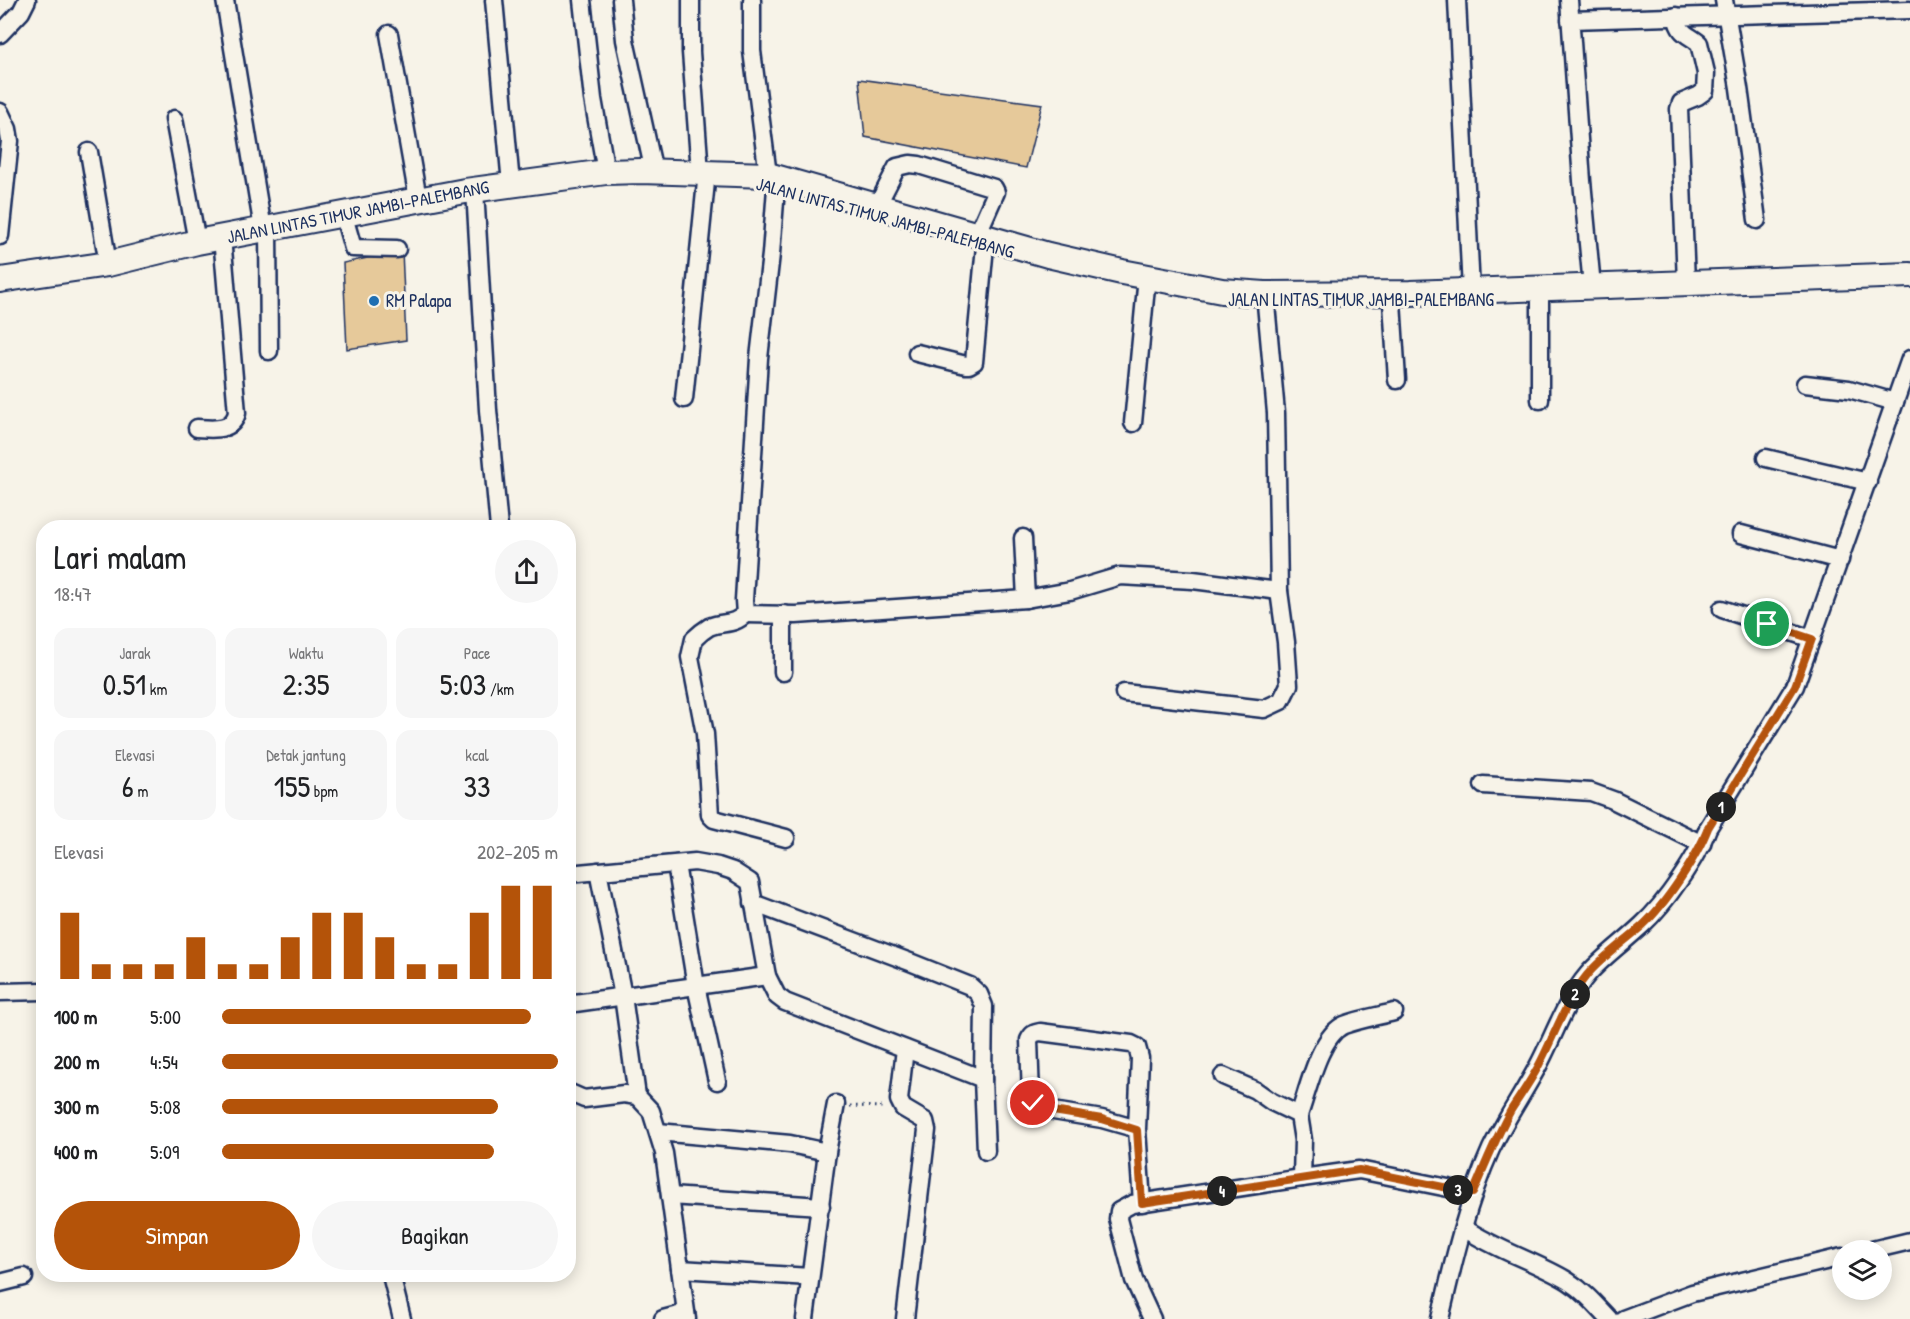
<!DOCTYPE html>
<html lang="id">
<meta charset="utf-8">
<style>
body{margin:0;font-family:"Patrick Hand",sans-serif;background:#f6f6f6;color:#202124;height:100vh;display:flex;flex-direction:column;font-size:22px;white-space:nowrap}
*{box-sizing:border-box;margin:0}
p{font-size:20px;color:#757577}
.icon{flex:none;width:33px;height:33px;fill:none;stroke:currentColor;stroke-width:2;stroke-linecap:round;stroke-linejoin:round}
.map{position:relative;flex:1;overflow:hidden}
.sheet{position:absolute;left:36px;top:520px;width:540px;height:762px;display:flex;flex-direction:column;background:#fff;border-radius:24px;box-shadow:0 3px 15px #0003}
.sheet>*{flex:none}
.tools{position:absolute;left:1832px;top:1240px;display:grid;gap:12px}
.tools a{display:grid;place-items:center;width:60px;height:60px;border-radius:50%;background:#fff;box-shadow:0 3px 15px #0003;font-size:30px}
.pin{position:absolute;display:grid;place-items:center;width:51px;height:51px;color:#fff;margin:-26px;border:3px solid #fff;border-radius:50%;box-shadow:0 2px 6px #0007}
.km{position:absolute;width:30px;height:30px;margin:-15px;border-radius:50%;background:#222;color:#fff;font-size:16px;line-height:30px;text-align:center}
.round{display:grid;place-items:center;flex:none;width:63px;height:63px;border-radius:32px;background:#f6f6f6}
.summary{display:flex;align-items:center;justify-content:space-between;height:102px;padding:0 18px}
h1{font-size:33px;font-weight:600;line-height:45px}
.stats{display:grid;grid-template-columns:repeat(3,1fr);gap:9px;height:102px;padding:6px 18px}
.stats div{display:grid;align-content:center;border-radius:15px;background:#f6f6f6;text-align:center}
.stats b{font-size:30px;font-weight:600}
.stats small{font-size:16px;font-weight:400}
.stats p{font-size:16px}
.chart{height:168px;padding:12px 18px}
.chart p{display:flex;justify-content:space-between}
.chart svg{width:100%;height:108px;margin-top:6px;stroke:#b45309;stroke-width:6}
.button{display:flex;gap:12px;margin-top:auto;padding:12px 18px}
.button a{flex:1;height:69px;border-radius:36px;background:#b45309;color:#fff;font-size:24px;font-weight:600;line-height:69px;text-align:center}
.button a+a{background:#f6f6f6;color:#202124}
ul{padding:0 18px;list-style:none;font-size:20px}
li{display:grid;grid-template-columns:96px 72px 1fr;align-items:center;height:45px}
li i{height:15px;border-radius:8px;background:#b45309}
.map>svg:first-child{display:block}
.building{fill:#e6c99a;stroke:#1b2f5e;stroke-width:1.5}
.lines{fill:none;stroke-linecap:round;stroke-linejoin:round}
.minor-casing{stroke:#1b2f5e;stroke-width:21}
.highway-casing{stroke:#1b2f5e;stroke-width:28}
.path{stroke:#1b2f5e;stroke-width:3;stroke-dasharray:1.5 4.5;stroke-linecap:butt}
.minor{stroke:#f7f3e8;stroke-width:16}
.highway{stroke:#f7f3e8;stroke-width:24}
.route-casing{stroke:#fff;stroke-width:12}
.route{stroke:#b45309;stroke-width:8}
.poi-dot{fill:#1f6fb2;stroke:#f7f3e8;stroke-width:2}
.labels{text-anchor:middle;stroke-width:6;stroke-linejoin:round;paint-order:stroke}
.street-label{font-size:18px;fill:#1b2f5e;stroke:#f7f3e8}
.poi-label{font-size:18px;fill:#1b2f5e;stroke:#f7f3e8;text-anchor:start}
</style>
<div class="map">
<svg width="1910" height="1319" viewBox="0 0 1910 1319">
<rect width="100%" height="100%" fill="#f7f3e8"/>
<filter id="ink" filterUnits="userSpaceOnUse"><feTurbulence type="fractalNoise" baseFrequency=".0167" numOctaves="2"/><feDisplacementMap in="SourceGraphic" scale="12" xChannelSelector="R" yChannelSelector="G"/><feConvolveMatrix kernelMatrix="1 2 1 2 8 2 1 2 1" color-interpolation-filters="sRGB"/></filter>
<g filter="url(#ink)">
<g class="building">
<polygon points="859,79 1042,104 1026,168 865,137"/>
<polygon points="402,251 406,340 347,349 343,263"/>
</g>
<g class="lines">
<defs>
<g id="minor">
<polyline points="225,0 263,229"/>
<polyline points="494,0 511,184"/>
<polyline points="582,0 593,99 606,172"/>
<polyline points="621,0 625,40 654,172"/>
<polyline points="691,0 691,52 700,172"/>
<polyline points="752,0 752,51 768,175"/>
<polyline points="1457,0 1471,291"/>
<polyline points="1569,0 1582,181 1592,286"/>
<polyline points="1724,0 1739,88 1757,220"/>
<path d="M1676,16C1680,34 1686,33 1699,43L1706,73L1705,91L1698,96L1681,103L1679,109L1686,282"/>
<polyline points="1570,20 1910,10"/>
<polyline points="0,34 21,12 27,0"/>
<polyline points="389,34 418,199"/>
<polyline points="0,112 8,129 10,141 0,236"/>
<polyline points="174,119 197,242"/>
<polyline points="89,152 108,264"/>
<polyline points="776,188 771,254 759,358 744,600 745,614 796,615 1026,599 1070,591 1120,576 1193,580 1279,591 1276,413 1266,304"/>
<polyline points="475,190 488,410 499,528"/>
<polyline points="877,206 897,167 910,164 919,165 994,188 996,192 977,235"/>
<polyline points="343,213 353,248 397,249"/>
<polyline points="268,228 269,351"/>
<polyline points="1540,297 1540,400"/>
<polyline points="1392,302 1397,380"/>
<polyline points="917,353 966,365 969,365 974,362 985,246"/>
<polyline points="1805,384 1849,389 1895,402"/>
<polyline points="684,399 707,172"/>
<polyline points="1133,423 1146,287"/>
<path d="M197,428C213,429 232,432 237,413L222,237"/>
<polyline points="1766,458 1868,482"/>
<polyline points="1741,534 1840,560"/>
<polyline points="1023,538 1026,599"/>
<polyline points="1722,609 1812,639"/>
<path d="M745,614C733,626 723,621 709,627C704,630 698,635 694,639L690,657L705,734L710,815L714,819L786,838"/>
<polyline points="783,614 783,672"/>
<polyline points="1124,693 1264,709 1281,701 1289,685 1286,642 1279,591"/>
<polyline points="1483,785 1591,792 1613,800 1702,844"/>
<polyline points="676,864 696,986 717,1081"/>
<polyline points="598,871 623,996 637,1096"/>
<polyline points="568,874 695,862 718,866 733,871 750,882 767,976 777,996 785,1002 983,1079"/>
<polyline points="753,903 910,962 970,986 979,994 984,1006 983,1079 986,1151"/>
<polyline points="0,992 44,991"/>
<polyline points="568,1004 767,976"/>
<polyline points="1223,1076 1255,1090 1272,1102 1299,1115 1303,1140 1302,1178 1359,1170 1473,1193"/>
<polyline points="568,1092 584,1099 624,1094 637,1096 651,1111 664,1153 687,1319"/>
<path d="M1299,1115C1308,1091 1319,1036 1344,1025C1360,1019 1378,1016 1394,1012"/>
<path d="M1137,1129L1102,1119L1041,1109L1035,1107L1031,1097L1029,1040C1032,1034 1034,1033 1040,1032L1131,1044L1137,1047L1140,1058L1137,1129L1142,1203"/>
<polyline points="658,1132 790,1144 827,1152"/>
<polyline points="670,1196 821,1206"/>
<path d="M1464,1228C1498,1251 1535,1261 1568,1281C1584,1291 1596,1305 1609,1319"/>
<polyline points="1868,1251 1910,1241"/>
<polyline points="680,1269 810,1277"/>
<polyline points="391,1275 402,1319"/>
<polyline points="0,1283 24,1277"/>
<polyline points="663,1319 686,1313"/>
<polyline points="805,1319 827,1152 836,1104"/>
<polyline points="905,1319 927,1130 925,1121 903,1108 899,1100 905,1049"/>
<polyline points="1152,1319 1134,1280 1118,1219 1119,1211 1132,1204 1302,1178"/>
<path d="M1440,1319C1453,1263 1467,1202 1491,1149C1505,1120 1523,1094 1538,1066C1554,1036 1565,1001 1588,974C1604,956 1624,942 1642,925C1665,904 1697,858 1708,828L1795,686L1910,359"/>
<polyline points="1623,1319 1692,1293 1842,1257"/>
</g>
<polyline id="highway" points="0,280 108,264 197,242 465,191 606,172 641,171 768,175 1048,255 1122,272 1222,291 1265,294 1410,293 1910,275"/>
</defs>
<use href="#minor" class="minor-casing"/>
<use href="#highway" class="highway-casing"/>
<polyline class="path" points="850,1106 885,1107"/>
<use href="#minor" class="minor"/>
<use href="#highway" class="highway"/>
</g>
</g>
<g class="lines" filter="url(#ink)">
<defs>
<path id="route" d="M1033,1103L1041,1109L1102,1119L1137,1130L1142,1203L1359,1170L1473,1193C1485,1165 1496,1137 1511,1110C1520,1096 1530,1082 1538,1067C1554,1037 1565,1002 1587,975C1603,956 1624,942 1642,926C1665,905 1697,857 1708,828L1795,686L1812,639L1767,624"/>
</defs>
<use href="#route" class="route-casing"/>
<use href="#route" class="route"/>
</g>
<circle class="poi-dot" cx="374" cy="301" r="6"/>
<g class="labels">
<g class="street-label">
<text transform="translate(358 212) rotate(-11)" y="6">JALAN LINTAS TIMUR JAMBI-PALEMBANG</text>
<text transform="translate(885 218) rotate(15)" y="6">JALAN LINTAS TIMUR JAMBI-PALEMBANG</text>
<text x="1361" y="306">JALAN LINTAS TIMUR JAMBI-PALEMBANG</text>
</g>
<g class="poi-label">
<text x="386" y="307">RM Palapa</text>
</g>
</g>
</svg>
<div class="tools">
<a><svg class="icon" aria-label="layers" viewBox="0 0 24 24"><path d="M12 4l9 5-9 5-9-5zM3 14l9 5 9-5"/></svg></a>
</div>
<div class="pin" style="left:1767px;top:624px;background:#1e9e55"><svg class="icon" aria-label="arrive" viewBox="0 0 24 24"><path d="M6 21V4h12l-3 4 3 4H6"/></svg></div>
<div class="pin" style="left:1033px;top:1103px;background:#d93025"><svg class="icon" aria-label="check" viewBox="0 0 24 24"><path d="M5 12l5 5 9-10"/></svg></div>
<b class="km" style="left:1721px;top:807px">1</b>
<b class="km" style="left:1575px;top:994px">2</b>
<b class="km" style="left:1458px;top:1190px">3</b>
<b class="km" style="left:1222px;top:1191px">4</b>
<section class="sheet">
<div class="summary"><div><h1>Lari malam</h1><p>18:47</p></div><a class="round"><svg class="icon" aria-label="share" viewBox="0 0 24 24"><path d="M12 15V3M7 8l5-5 5 5M5 13v7h14v-7"/></svg></a></div>
<div class="stats">
<div><p>Jarak</p><b>0.51<small> km</small></b></div>
<div><p>Waktu</p><b>2:35</b></div>
<div><p>Pace</p><b>5:03<small> /km</small></b></div>
</div>
<div class="stats">
<div><p>Elevasi</p><b>6<small> m</small></b></div>
<div><p>Detak jantung</p><b>155<small> bpm</small></b></div>
<div><p>kcal</p><b>33</b></div>
</div>
<div class="chart"><p><span>Elevasi</span>202–205 m</p>
<svg viewBox="0 0 160 44" preserveAspectRatio="none"><path d="M5 44V17M15 44V38M25 44V38M35 44V38M45 44V27M55 44V38M65 44V38M75 44V27M85 44V17M95 44V17M105 44V27M115 44V38M125 44V38M135 44V17M145 44V6M155 44V6"/></svg>
</div>
<ul>
<li><b>100 m</b>5:00<i style="width:92%"></i></li>
<li><b>200 m</b>4:54<i style="width:100%"></i></li>
<li><b>300 m</b>5:08<i style="width:82%"></i></li>
<li><b>400 m</b>5:09<i style="width:81%"></i></li>
</ul>
<div class="button"><a>Simpan</a><a>Bagikan</a></div>
</section>
</div>
